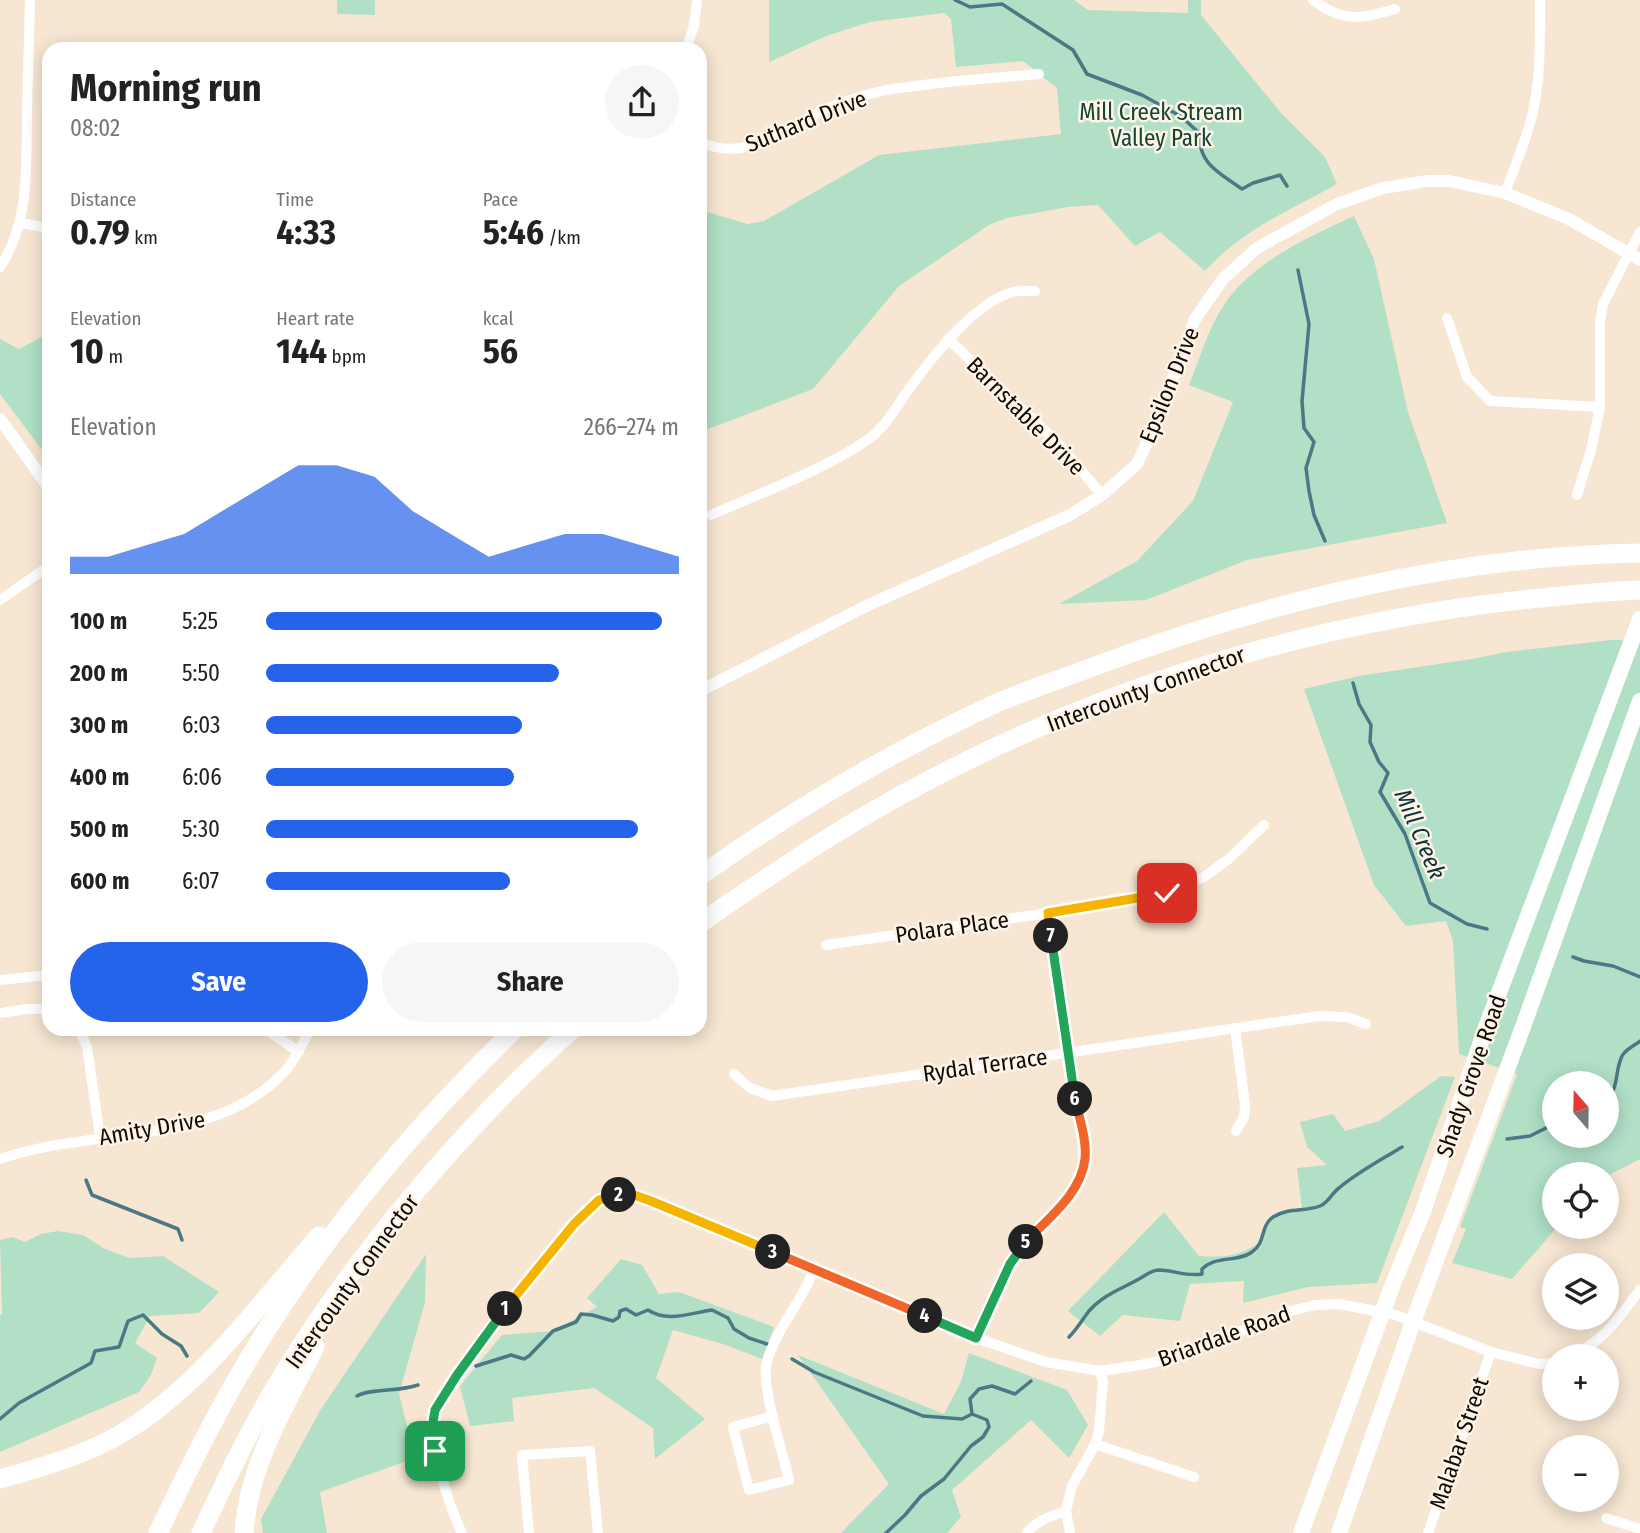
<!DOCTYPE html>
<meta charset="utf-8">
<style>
body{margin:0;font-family:"Fira Sans Condensed",sans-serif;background:#f6f6f6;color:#222;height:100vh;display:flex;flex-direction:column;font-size:26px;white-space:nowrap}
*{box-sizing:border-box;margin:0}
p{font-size:23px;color:#767676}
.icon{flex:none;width:38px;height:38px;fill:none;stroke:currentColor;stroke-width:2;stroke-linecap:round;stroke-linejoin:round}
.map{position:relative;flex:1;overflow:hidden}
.side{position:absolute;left:42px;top:42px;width:665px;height:994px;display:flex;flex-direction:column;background:#fff;border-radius:21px;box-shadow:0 4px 18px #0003}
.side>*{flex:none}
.needle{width:46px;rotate:340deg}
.tools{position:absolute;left:1542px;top:1071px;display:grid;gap:14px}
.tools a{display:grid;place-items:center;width:77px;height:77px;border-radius:50%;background:#fff;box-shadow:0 4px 18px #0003;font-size:35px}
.pin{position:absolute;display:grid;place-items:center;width:60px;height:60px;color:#fff;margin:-30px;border-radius:14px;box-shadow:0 4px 10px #0006}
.km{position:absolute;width:35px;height:35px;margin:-18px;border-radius:50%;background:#222;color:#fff;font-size:19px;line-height:35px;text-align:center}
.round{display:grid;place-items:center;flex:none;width:74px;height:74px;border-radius:37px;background:#f6f6f6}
.head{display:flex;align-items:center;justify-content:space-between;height:119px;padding:0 28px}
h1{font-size:38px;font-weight:700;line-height:52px}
.metrics{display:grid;grid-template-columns:repeat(3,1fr);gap:10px;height:119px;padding:7px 28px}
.metrics div{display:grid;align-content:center}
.metrics b{font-size:35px;font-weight:700}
.metrics small{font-size:19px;font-weight:400}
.metrics p{font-size:19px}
.chart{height:196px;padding:14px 28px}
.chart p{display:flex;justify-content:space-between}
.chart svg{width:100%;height:126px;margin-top:7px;fill:#2563eb;opacity:.7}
.action{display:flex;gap:14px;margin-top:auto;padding:14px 28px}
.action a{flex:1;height:80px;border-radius:42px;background:#2563eb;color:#fff;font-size:28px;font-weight:700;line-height:80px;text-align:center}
.action a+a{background:#f6f6f6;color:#222}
ul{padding:0 28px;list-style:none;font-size:23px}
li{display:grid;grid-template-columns:112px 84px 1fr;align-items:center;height:52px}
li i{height:18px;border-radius:9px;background:#2563eb}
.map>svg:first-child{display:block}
.green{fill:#b1e0c7;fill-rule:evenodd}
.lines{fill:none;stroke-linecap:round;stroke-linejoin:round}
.stream{stroke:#497985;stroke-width:3.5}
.minor{stroke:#fff;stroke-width:10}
.tertiary{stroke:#fff;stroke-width:12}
.primary{stroke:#fff;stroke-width:16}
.motorway{stroke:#fff;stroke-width:19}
.split-1-casing{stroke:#fff;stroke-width:14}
.split-2-casing{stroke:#fff;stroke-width:14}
.split-3-casing{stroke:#fff;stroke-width:14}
.split-4-casing{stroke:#fff;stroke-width:14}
.split-5-casing{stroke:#fff;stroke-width:14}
.split-6-casing{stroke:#fff;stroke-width:14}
.split-7-casing{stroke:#fff;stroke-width:14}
.split-8-casing{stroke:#fff;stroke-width:14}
.split-1{stroke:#22a559;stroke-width:9}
.split-2{stroke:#f5b400;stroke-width:9}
.split-3{stroke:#f5b400;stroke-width:9}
.split-4{stroke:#f0652b;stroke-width:9}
.split-5{stroke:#22a559;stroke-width:9}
.split-6{stroke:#f0652b;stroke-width:9}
.split-7{stroke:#22a559;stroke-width:9}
.split-8{stroke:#f5b400;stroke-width:9}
.labels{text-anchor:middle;stroke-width:5;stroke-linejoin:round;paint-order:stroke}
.park-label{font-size:23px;fill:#154531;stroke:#fef4e8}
.street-label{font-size:23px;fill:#100a05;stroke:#fef4e8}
.water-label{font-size:24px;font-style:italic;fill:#0f323b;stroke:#fef4e8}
</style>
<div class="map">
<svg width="1640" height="1533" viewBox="0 0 1640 1533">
<rect width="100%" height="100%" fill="#f6e6d2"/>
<g class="green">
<polygon points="337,0 375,0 375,15 337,14"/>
<path d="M769,0H1074L1088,10L1188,13V0H1201V15L1281,113L1325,157L1337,184C1290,210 1242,230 1205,271L1160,232L1135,246L1098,205L1068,207L1007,218L989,225L899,286L813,389L700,432V210L748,224L764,221L879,155L1061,134L1057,88L1023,61L956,67L951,19L944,13L870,22L826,36L769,62Z"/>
<polygon points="174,42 253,43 253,49 174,49"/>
<path d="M1354,216L1374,259L1408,412L1447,523L1247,560L1146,600L1059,604L1137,561L1193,501L1233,402L1189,385C1200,358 1208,329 1224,305C1252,262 1309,237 1354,216Z"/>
<polygon points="49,333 49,459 0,394 0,339 19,349"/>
<path d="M1611,640H1640V1159L1607,1176L1606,1174H1554V1227H1557L1512,1279L1452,1263L1466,1229L1460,1227L1517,1074L1459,1054L1453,941L1446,921L1406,926L1374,885L1304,689L1359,676L1478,658L1506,652ZM1554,1083H1606V1136H1554Z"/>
<path d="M1441,1076L1455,1077L1377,1283L1308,1287L1243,1303L1244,1281L1190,1284L1180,1321L1123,1315L1100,1336L1068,1311L1164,1212L1199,1256C1225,1258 1240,1256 1262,1241C1267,1214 1276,1213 1302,1208L1297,1168L1327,1165L1307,1147L1300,1122L1333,1114L1345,1131L1379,1121Z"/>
<polygon points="58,1231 83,1235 105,1249 130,1258 163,1256 219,1292 199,1313 150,1316 135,1343 157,1358 151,1375 139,1392 0,1452 0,1315 2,1314 0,1240 12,1237 25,1242 41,1234"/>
<polygon points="426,1254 425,1302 399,1394 415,1458 320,1492 327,1533 263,1533 261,1519 321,1409"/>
<polygon points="621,1259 642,1265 659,1294 679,1292 774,1327 762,1359 723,1344 673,1330 656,1378 705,1419 655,1459 653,1428 594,1388 512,1398 514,1421 470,1426 460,1386 502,1335 553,1331 597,1307 587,1298"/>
<polygon points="969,1353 1067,1390 1088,1425 1069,1458 1031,1420 952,1490 961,1517 947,1533 841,1533 889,1484 798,1355 944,1414 961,1382"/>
</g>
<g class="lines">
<g class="stream">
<path d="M955,0L970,7L1002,4L1073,50L1087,74L1142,95L1182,117L1201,135C1196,163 1223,175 1242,189L1253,183L1280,175L1287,186"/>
<polyline points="1298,270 1309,324 1302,401 1304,428 1314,442 1306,468 1309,491 1314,515 1325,541"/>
<polyline points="1353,683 1359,704 1371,725 1370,742 1379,762 1388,773 1380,792 1405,834 1430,903 1467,924 1487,929"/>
<polyline points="1573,957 1584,961 1613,966 1640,977"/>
<path d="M1606,1101C1620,1086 1614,1073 1622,1056C1626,1049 1634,1046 1640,1041"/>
<polyline points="1507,1139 1530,1136 1554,1124"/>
<polyline points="86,1180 92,1195 178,1229 182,1240"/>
<path d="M1069,1337C1077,1329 1082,1320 1089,1311C1103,1295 1121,1289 1139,1279C1146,1275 1150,1271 1158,1270C1173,1270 1187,1277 1202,1274V1269C1216,1255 1237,1263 1252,1252C1266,1243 1260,1226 1273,1217C1289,1207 1305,1212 1320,1206C1328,1203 1332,1193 1339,1188C1358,1172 1381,1160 1402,1147"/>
<polyline points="792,1359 814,1372 923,1416 962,1419 972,1414"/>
<path d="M476,1366L511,1355L524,1359L529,1356L553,1331L576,1322L581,1314L592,1315L613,1321L619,1317L620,1311L626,1309L636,1315L648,1310C668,1323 690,1313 712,1310L728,1318L734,1329L749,1338L767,1344"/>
<path d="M357,1396C371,1388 399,1392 418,1385"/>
<polyline points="0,1419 19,1403 91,1363 95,1351 119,1347 128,1321 143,1315 162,1334 181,1346 187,1356"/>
<polyline points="886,1533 905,1515 921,1496 944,1479 971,1446 983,1437 989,1427 987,1420 972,1414 970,1399 979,1389 992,1386 1015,1394 1031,1381"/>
</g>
<g class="minor">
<path d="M1313,0C1344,23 1360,19 1395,9"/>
<polyline points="686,49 694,26 697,0"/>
<path d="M700,142C750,164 785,127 828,108C843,102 859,97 874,93C887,89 902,88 916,86C957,80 998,78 1039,74"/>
<path d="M1505,193C1514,169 1524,145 1531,120C1541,82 1540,39 1540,0"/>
<polyline points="20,223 49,228"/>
<path d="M0,267C30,223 26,166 27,114C28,76 29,38 30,0"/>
<polyline points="1447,318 1467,377 1490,401 1600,407"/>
<polyline points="948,339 1059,444 1102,495"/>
<polyline points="1577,495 1591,450 1600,407 1600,322 1603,304 1640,232"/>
<path d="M711,515C762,492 825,470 870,438C885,427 895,409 906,393C929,361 974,302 1013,292C1020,290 1028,291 1035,291"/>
<polyline points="0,600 49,566"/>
<polyline points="826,945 1048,913 1167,893 1204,877 1230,858 1264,825"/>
<polyline points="0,980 49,975"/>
<polyline points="0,1013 27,1009 49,1009"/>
<polyline points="1235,1028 1245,1105 1244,1117 1236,1131"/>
<polyline points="79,1029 87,1047 100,1137"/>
<polyline points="265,1029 299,1052"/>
<polyline points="734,1074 750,1088 772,1096 1319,1016 1347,1017 1366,1024"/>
<path d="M0,1159C91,1127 218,1147 286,1070C296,1058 303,1043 310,1029"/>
<polyline points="976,1338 1009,1263 1025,1243 1071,1194 1085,1159 1067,1053 1048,913"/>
<path d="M1570,1356C1603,1343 1619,1317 1640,1290"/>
<path d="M773,1416L733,1427L749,1490L789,1480C783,1453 760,1385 767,1362C776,1329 802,1302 814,1269"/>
<polyline points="1095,1444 1194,1477"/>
<polyline points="1066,1511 1070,1533"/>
<polyline points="1606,1518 1640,1529"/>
<path d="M462,1533C450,1508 425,1435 435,1410C444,1389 461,1370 474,1352C501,1315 529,1278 559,1243C569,1231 586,1208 600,1200C616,1191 634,1195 651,1201L976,1338L1046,1362L1100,1371L1141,1365L1173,1358L1291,1311L1315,1305L1339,1304L1396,1315L1491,1352L1539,1364L1554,1363"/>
<polyline points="529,1533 522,1455 590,1451 598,1533"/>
<path d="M1027,1533C1037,1520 1051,1516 1066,1511L1072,1486L1095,1444L1099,1431L1103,1382L1100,1371"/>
<polyline points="1428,1533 1491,1352"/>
</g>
<g class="tertiary">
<polyline points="0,419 49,488"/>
<polyline points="700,691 866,606 1070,515 1102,495 1137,464 1156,423 1195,319 1223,279 1257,248 1337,204 1383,188 1427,181 1449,181 1505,193 1569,219 1640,260"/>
</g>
<g class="primary">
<polyline points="1301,1533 1394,1281 1422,1214 1485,1030 1640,619"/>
<polyline points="1339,1533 1413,1322 1524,1024 1640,701"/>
</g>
<g class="motorway">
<path d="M700,876C790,812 886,755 986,708C1019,692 1056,681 1090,668C1265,602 1452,556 1640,553"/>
<path d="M700,924C722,907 746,892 770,876C997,720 1265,625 1540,598C1573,595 1606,591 1640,590"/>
<path d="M0,1479C42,1467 87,1455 124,1432C201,1386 261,1302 319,1236"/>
<path d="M158,1533C183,1481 209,1427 238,1377C312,1249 409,1132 515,1029"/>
<path d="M201,1533C224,1484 248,1433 276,1386C351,1260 463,1127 573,1029"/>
<path d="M244,1533C248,1466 285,1406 315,1347"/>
</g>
</g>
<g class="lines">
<defs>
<polyline id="split-1" points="435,1451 432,1428 435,1410 457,1375 505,1309"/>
<polyline id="split-2" points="505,1309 574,1224 599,1200 619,1195"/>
<polyline id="split-3" points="619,1195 634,1195 651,1201 773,1252"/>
<polyline id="split-4" points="773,1252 925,1316"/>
<polyline id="split-5" points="925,1316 976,1338 1010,1264 1026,1242"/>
<path id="split-6" d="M1026,1242C1048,1218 1081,1194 1085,1159C1087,1140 1079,1117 1075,1099"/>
<polyline id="split-7" points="1051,936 1075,1099"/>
<polyline id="split-8" points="1051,936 1048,913 1167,893"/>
</defs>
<use href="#split-1" class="split-1-casing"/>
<use href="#split-2" class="split-2-casing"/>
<use href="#split-3" class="split-3-casing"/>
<use href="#split-4" class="split-4-casing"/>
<use href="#split-5" class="split-5-casing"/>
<use href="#split-6" class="split-6-casing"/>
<use href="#split-7" class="split-7-casing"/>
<use href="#split-8" class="split-8-casing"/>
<use href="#split-1" class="split-1"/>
<use href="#split-2" class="split-2"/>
<use href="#split-3" class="split-3"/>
<use href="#split-4" class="split-4"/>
<use href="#split-5" class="split-5"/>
<use href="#split-6" class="split-6"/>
<use href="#split-7" class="split-7"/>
<use href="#split-8" class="split-8"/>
</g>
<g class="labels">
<g class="park-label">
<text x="1161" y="120">Mill Creek Stream<tspan x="1161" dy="26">Valley Park</tspan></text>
</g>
<g class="street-label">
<text transform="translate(806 121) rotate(-22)" y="8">Suthard Drive</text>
<text transform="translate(1169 385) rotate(-68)" y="8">Epsilon Drive</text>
<text transform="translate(1026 416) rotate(45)" y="8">Barnstable Drive</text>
<text transform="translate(1146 689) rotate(-20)" y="8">Intercounty Connector</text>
<text transform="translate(952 927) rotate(-8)" y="8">Polara Place</text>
<text transform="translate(985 1065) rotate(-8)" y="8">Rydal Terrace</text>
<text transform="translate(1471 1076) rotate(-71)" y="8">Shady Grove Road</text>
<text transform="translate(152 1128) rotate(-10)" y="8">Amity Drive</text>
<text transform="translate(352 1281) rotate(-54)" y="8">Intercounty Connector</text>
<text transform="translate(1224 1336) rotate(-20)" y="8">Briardale Road</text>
<text transform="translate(1459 1443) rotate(-71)" y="8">Malabar Street</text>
</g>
<g class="water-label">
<text transform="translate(1420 834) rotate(67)" y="8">Mill Creek</text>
</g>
</g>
</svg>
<div class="tools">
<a><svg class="needle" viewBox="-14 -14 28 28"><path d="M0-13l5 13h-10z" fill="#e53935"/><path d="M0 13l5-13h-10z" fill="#767676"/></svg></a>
<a><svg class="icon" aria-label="locate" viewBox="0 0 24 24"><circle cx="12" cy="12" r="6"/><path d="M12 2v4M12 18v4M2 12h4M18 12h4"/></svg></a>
<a><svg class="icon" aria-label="layers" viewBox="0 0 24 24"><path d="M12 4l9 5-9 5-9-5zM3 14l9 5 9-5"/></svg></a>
<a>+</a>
<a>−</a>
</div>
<div class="pin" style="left:435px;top:1451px;background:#1e9e55"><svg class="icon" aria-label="arrive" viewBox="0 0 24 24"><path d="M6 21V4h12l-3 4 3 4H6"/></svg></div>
<div class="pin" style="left:1167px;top:893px;background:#d93025"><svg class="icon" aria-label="check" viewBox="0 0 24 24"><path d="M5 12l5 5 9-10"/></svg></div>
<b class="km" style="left:505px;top:1309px">1</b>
<b class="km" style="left:619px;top:1195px">2</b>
<b class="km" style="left:773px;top:1252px">3</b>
<b class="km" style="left:925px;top:1316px">4</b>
<b class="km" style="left:1026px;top:1242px">5</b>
<b class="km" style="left:1075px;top:1099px">6</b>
<b class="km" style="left:1051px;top:936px">7</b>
<section class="side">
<div class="head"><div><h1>Morning run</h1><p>08:02</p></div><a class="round"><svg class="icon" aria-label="share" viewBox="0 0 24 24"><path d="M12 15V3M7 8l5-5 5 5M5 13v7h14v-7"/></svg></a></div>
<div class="metrics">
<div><p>Distance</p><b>0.79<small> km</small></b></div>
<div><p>Time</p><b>4:33</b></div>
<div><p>Pace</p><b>5:46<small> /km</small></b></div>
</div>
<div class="metrics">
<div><p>Elevation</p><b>10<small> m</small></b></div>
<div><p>Heart rate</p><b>144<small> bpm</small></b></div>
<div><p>kcal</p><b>56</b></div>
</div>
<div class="chart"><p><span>Elevation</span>266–274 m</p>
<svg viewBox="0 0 160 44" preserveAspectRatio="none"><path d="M0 44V38L10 38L20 34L30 30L40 22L50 14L60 6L70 6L80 10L90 22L100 30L110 38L120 34L130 30L140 30L150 34L160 38V44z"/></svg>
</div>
<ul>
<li><b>100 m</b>5:25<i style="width:96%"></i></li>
<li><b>200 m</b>5:50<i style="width:71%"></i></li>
<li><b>300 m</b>6:03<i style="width:62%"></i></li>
<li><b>400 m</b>6:06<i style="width:60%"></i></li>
<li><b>500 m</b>5:30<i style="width:90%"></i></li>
<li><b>600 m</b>6:07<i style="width:59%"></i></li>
</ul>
<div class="action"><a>Save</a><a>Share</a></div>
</section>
</div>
